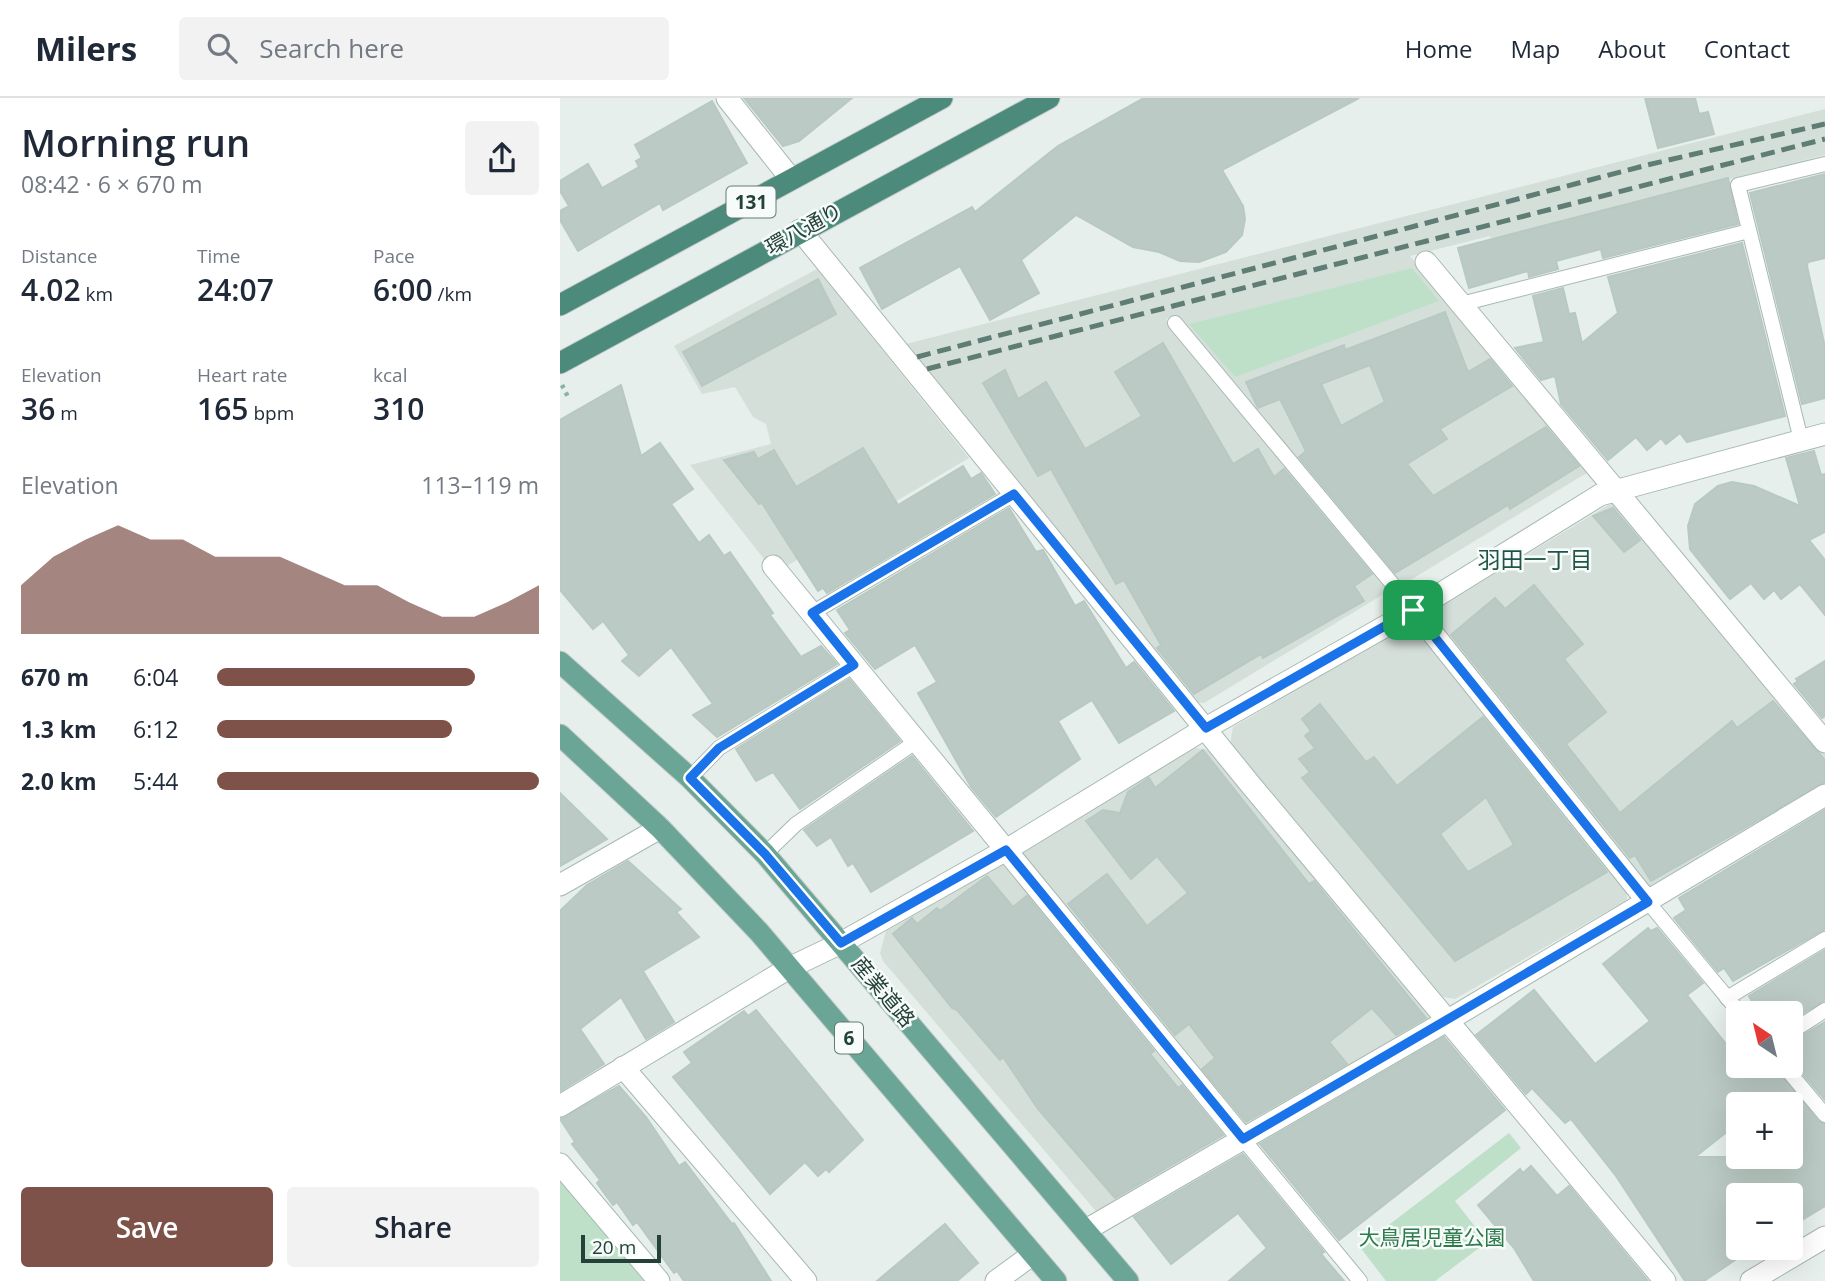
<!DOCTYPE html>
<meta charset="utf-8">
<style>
body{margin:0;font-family:"Open Sans","Noto Sans JP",sans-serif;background:#f2f2f3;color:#1f2937;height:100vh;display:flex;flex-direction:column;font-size:26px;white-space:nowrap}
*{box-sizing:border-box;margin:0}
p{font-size:23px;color:#747a83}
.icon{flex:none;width:38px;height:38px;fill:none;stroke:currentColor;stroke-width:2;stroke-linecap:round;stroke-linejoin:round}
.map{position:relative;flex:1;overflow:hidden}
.panel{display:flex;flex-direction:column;background:#fff;width:560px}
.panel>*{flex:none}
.needle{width:46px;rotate:325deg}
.buttons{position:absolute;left:1166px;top:903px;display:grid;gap:14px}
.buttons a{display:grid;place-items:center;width:77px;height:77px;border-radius:7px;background:#fff;box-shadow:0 7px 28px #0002;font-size:35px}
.scale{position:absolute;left:21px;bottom:18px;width:80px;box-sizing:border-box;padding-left:7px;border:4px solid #24423a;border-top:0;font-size:19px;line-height:24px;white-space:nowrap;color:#24423a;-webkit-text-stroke:5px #f7fbf9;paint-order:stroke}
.pin{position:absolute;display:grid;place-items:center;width:60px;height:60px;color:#fff;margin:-30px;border-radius:14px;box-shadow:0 4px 10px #0006}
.round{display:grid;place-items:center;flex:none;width:74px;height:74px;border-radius:7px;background:#f2f2f3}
.head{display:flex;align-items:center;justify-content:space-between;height:119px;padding:0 21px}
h1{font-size:38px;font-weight:600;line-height:52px}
.metrics{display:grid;grid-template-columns:repeat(3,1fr);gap:10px;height:119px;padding:7px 21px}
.metrics div{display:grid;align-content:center}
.metrics b{font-size:30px;font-weight:600}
.metrics small{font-size:19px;font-weight:400}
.metrics p{font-size:19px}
.chart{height:196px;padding:14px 21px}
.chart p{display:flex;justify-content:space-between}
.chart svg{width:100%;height:126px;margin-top:7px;fill:#7f5249;opacity:.7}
.primary-button{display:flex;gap:14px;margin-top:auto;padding:14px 21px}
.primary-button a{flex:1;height:80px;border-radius:7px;background:#7f5249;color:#fff;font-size:28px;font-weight:600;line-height:80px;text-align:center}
.primary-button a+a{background:#f2f2f3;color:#1f2937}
ul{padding:0 21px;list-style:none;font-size:23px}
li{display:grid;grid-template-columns:112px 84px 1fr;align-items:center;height:52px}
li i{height:18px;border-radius:9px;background:#7f5249}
header{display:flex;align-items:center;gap:42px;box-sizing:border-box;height:98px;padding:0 35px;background:#fff;border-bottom:2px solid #e0e1e3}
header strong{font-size:33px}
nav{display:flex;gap:38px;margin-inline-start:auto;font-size:24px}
.search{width:490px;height:63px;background:#f2f2f3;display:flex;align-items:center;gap:18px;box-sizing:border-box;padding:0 24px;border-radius:7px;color:#747a83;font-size:26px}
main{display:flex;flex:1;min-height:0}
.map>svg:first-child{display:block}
.built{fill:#d4dfda}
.green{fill:#bfe0c8}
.building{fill:#bbcac4;stroke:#b8c9c2;stroke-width:2;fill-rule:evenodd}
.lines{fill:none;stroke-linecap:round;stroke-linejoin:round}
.service-casing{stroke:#a8b8b2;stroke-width:16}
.minor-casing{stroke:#a8b8b2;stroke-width:23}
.tertiary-casing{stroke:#a8b8b2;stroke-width:23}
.primary-casing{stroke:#c2cac8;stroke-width:23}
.trunk-casing{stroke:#c2cac8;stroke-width:23}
.path{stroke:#86b3a5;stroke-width:4.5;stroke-dasharray:3.5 5;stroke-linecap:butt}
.service{stroke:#fff;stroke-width:14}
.minor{stroke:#fff;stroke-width:21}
.tertiary{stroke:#fff;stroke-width:21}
.primary{stroke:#6aa596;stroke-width:21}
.trunk{stroke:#4c8a7c;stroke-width:21}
.rail{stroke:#5f7d75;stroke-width:5;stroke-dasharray:14 7;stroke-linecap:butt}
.route-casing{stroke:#fff;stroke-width:14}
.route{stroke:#1a73e8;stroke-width:9}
.labels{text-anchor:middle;stroke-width:5;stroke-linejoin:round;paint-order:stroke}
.shield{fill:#f7fbf9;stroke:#637a73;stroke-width:2}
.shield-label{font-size:19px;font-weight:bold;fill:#24423a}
.street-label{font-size:21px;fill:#24423a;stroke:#f7fbf9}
.park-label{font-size:21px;fill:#2d7a4b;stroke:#f7fbf9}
.neighbourhood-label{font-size:23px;fill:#1f5548;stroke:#f7fbf9}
</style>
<header>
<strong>Milers</strong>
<div class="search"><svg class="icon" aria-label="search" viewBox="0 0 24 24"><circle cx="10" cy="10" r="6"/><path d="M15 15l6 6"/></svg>Search here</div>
<nav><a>Home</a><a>Map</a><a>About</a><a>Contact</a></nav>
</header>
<main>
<section class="panel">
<div class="head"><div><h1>Morning run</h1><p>08:42 · 6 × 670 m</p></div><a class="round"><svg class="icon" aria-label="share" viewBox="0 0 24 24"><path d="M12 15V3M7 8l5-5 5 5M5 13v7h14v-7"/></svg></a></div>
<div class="metrics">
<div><p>Distance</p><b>4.02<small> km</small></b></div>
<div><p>Time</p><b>24:07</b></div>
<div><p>Pace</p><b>6:00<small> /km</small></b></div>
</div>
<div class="metrics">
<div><p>Elevation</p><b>36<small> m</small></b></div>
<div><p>Heart rate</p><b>165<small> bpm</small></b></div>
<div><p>kcal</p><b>310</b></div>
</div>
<div class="chart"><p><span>Elevation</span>113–119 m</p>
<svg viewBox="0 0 160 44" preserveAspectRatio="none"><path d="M0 44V27L10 17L20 11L30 6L40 11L50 11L60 17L70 17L80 17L90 22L100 27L110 27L120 33L130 38L140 38L150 33L160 27V44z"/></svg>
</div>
<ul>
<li><b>670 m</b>6:04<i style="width:80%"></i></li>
<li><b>1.3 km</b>6:12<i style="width:73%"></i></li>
<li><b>2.0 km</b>5:44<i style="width:100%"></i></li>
</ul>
<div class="primary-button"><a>Save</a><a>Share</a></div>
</section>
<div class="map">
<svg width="1265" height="1183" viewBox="0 0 1265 1183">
<rect width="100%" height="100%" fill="#e6efeb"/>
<g class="built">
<polygon points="1265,11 1265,57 931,141 930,138 850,158 1030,373 839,489 616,219 606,221 832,491 644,605 636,604 346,246"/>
<polygon points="257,171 409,360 215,475 130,367 211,346 206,326 193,319 175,289 142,296 114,248"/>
<polygon points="1055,403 1265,653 1265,691 1091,795 867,517"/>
<polygon points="854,524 1067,788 1067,802 895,901 883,899 670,646 673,629"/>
<polygon points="635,650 658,653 876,919 684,1033 455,757"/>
<polygon points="448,763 675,1034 540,1118 323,863 320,855 326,833"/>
</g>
<g class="green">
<polygon points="852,170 879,203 675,279 629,226"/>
<polygon points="949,1035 961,1050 895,1103 927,1144 875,1183 826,1183 800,1149"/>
<polygon points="0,1079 87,1183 0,1183"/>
</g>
<g class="building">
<polygon points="184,0 292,0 239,43 223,48"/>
<polygon points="584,0 799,0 662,72 683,108 685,121 682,137 666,154 639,164 620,163 599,154 573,149 516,117 461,162 479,195 430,222 400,168 322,211 300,170 412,109 415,114 498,48"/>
<polygon points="1085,0 1135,0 1139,16 1148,14 1154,36 1098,50"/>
<polygon points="152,3 187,65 103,112 100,105 18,153 0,122 0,113 9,108 0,93 0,83 28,66 42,90 79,69 76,63 82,60 75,47"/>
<polygon points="1265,76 1265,160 1248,164 1247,168 1265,249 1265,300 1242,306 1190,95"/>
<polygon points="1168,80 1178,126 1043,160 1041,151 996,163 998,171 969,179 968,173 909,190 898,150"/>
<polygon points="1182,145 1225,318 1127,344 1120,335 1106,346 1101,340 1087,352 1076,339 1048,362 1001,306 995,278 981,282 955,250 984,244 973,198 1003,190 1009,216 1015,215 1022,245 1058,215 1048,179"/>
<polygon points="258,181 276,216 142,288 123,254"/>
<path d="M885,214L908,274L930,261L952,288L880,331L887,341L847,366L873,398L986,329L1019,368L950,411L948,407L835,475L739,359L746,353L720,301L698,310L686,284L784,247L785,252ZM810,267L825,304L781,328L761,286Z"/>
<polygon points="603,245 673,366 698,351 714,379 724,371 812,476 794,488 804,503 703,560 701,556 634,596 597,550 601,547 564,482 556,486 491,371 478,378 423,285 445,272 458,301 486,284 525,351 582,318 555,274"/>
<polygon points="61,287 81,358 100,345 133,391 111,406 139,445 149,437 164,458 170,454 213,515 210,517 241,559 261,548 277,566 157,639 133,617 153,606 111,549 79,578 62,563 69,557 43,523 33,531 0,492 0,322"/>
<polygon points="303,350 338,407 403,368 411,381 421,375 435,396 267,495 263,490 258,493 202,405 199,406 164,362 194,354 198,361 214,352 236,389"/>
<polygon points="1254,353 1261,377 1265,376 1265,434 1249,442 1265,462 1265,517 1240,486 1221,501 1214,492 1204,501 1191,485 1170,501 1130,451 1128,428 1135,406 1158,388 1172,384 1194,388 1240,408 1226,360"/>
<polygon points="449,410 476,454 483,452 515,508 524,503 566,570 574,564 614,613 559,645 532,602 498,623 520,661 436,719 411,689 358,595 377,584 355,547 315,571 285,535 290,532 277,512"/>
<polygon points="1053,410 1080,442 1064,454 1033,418"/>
<polygon points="974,487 1023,546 1004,561 1046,614 1006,646 1060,715 1172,623 1177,630 1213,603 1265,662 1265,684 1091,783 1075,757 1070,760 891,537 935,500 945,511"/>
<polygon points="1265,563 1265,618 1262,620 1234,586 1238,583 1236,581"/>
<polygon points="289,581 340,643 240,711 213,674 196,683 176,651"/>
<path d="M760,606L806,664L814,659L837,688L923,619L1047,774L895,863L742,680L750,674L739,661L755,650L745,638L751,633L742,621ZM926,699L954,747L908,774L880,736Z"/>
<polygon points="643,652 749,786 754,783 866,920 836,937 812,910 769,944 787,966 686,1024 642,971 655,960 629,926 615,937 508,806 547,776 587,828 628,795 597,758 571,781 526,723 543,712 560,715 568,694 589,680 595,690"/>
<polygon points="352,658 413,733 311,794 293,765 288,768 271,739 257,748 244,732"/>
<polygon points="0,695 47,741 0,768"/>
<polygon points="1265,712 1265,831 1173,883 1164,870 1158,874 1114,820 1126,812 1119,800"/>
<polygon points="68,763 121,811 116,814 139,839 83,873 114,924 86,941 61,899 20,931 44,966 0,993 0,813 27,787"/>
<polygon points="427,778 453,809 467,798 594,953 590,956 618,990 622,987 663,1037 555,1100 478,1011 443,959 440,962 397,912 392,910 333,836 352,820 357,826 377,810 380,813"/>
<path d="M1088,830L1091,833L1097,830L1143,885L1127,897L1178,961V968H1215L1258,1023L1265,1026V1108L1230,1129V1097H1178V1160L1144,1183H1125L1056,1078L1011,1021L1005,1025L972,990L966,996L916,937L974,892L1035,966L1090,923L1043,866ZM1178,1006H1230V1059H1135L1178,1025Z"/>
<polygon points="1265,852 1265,902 1230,923 1230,915 1199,915 1189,898"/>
<polygon points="196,912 303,1042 269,1074 266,1071 258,1078 245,1064 210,1096 113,979 132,965 124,954 184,913 188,918"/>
<polygon points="1265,924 1265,1002 1230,961 1230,945"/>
<polygon points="884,939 945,1012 779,1142 700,1046"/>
<polygon points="59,988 86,1019 119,1068 125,1064 172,1126 174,1125 211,1183 124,1183 117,1173 114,1175 77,1124 73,1127 57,1104 53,1107 37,1085 40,1082 12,1046 15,1044 0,1021"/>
<polygon points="683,1056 764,1154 761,1156 784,1183 669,1183 707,1150 678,1115 611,1166 574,1119"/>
<polygon points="971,1068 997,1098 1009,1088 1088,1183 974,1183 954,1150 918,1107 960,1071 963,1075"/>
<polygon points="385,1126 418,1165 397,1183 317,1183"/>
</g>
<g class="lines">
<defs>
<g id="service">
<polyline points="901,206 1189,133"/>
<polyline points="615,225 854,512"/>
<polyline points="1241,342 1178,87 1265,66"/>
<polyline points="252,515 454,396"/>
<polyline points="130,680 159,650 294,567"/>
<polyline points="205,756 236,726 357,643"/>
<polyline points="1088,804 1180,915"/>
<polyline points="1167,900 1265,841"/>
<polyline points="1230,935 1265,912"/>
<polyline points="1224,968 1265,1017"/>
<polyline points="683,1041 800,1183"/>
</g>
<g id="minor">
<polyline points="167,0 231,81"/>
<polyline points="240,132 690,686 1105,1183"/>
<polyline points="866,164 1265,644"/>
<polyline points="213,468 683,1041"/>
<polyline points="854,512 1088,804"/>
<polyline points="0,787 100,730"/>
<polyline points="63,969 246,1183"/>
<polyline points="0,1008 229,870"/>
<polyline points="0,1066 99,1183"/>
<polyline points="526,1132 890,921 1265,697"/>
<polyline points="436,1183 473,1156"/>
</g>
<g id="tertiary">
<polyline points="229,870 281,845 446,752 646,630 854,512 1040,397 1265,336"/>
<polyline points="1191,1183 1265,1139"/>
</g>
<g id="primary">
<polyline points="0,564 130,680 205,756 568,1183"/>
<polyline points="0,637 100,730 199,834 496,1183"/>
</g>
<g id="trunk">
<polyline points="0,207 382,0"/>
<polyline points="0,265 489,0"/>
</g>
</defs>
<use href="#service" class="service-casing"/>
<use href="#minor" class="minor-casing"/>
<use href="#tertiary" class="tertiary-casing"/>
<use href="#primary" class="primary-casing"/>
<use href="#trunk" class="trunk-casing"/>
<polyline class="path" points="2,287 8,299"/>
<use href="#service" class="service"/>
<use href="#minor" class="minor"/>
<use href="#tertiary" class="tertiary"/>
<use href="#primary" class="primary"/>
<use href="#trunk" class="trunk"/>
<g class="rail">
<polyline points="357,259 1087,67 1265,26"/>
<polyline points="367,271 1265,41"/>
</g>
</g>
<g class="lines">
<defs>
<polygon id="route" points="454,396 646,630 853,512 1088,804 683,1041 446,752 281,845 205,756 130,680 159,650 294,567 252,515"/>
</defs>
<use href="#route" class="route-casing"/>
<use href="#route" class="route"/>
</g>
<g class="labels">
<g class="shield">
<rect x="166.5" y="88.5" width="49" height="31" rx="5"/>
<rect x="275" y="924.5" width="28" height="31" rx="5"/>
</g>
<g class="shield-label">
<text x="191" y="111">131</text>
<text x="289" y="947">6</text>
</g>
<g class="street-label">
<text transform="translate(244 131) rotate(-29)" y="7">環八通り</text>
<text transform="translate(323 894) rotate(50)" y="7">産業道路</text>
</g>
<g class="park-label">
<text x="872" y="1147">大鳥居児童公園</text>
</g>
<g class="neighbourhood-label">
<text x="975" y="470">羽田一丁目</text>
</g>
</g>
</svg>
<div class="buttons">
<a><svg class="needle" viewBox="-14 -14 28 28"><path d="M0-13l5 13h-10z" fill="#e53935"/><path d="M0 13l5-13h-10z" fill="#747a83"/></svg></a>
<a>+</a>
<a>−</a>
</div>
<div class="scale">20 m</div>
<div class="pin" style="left:853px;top:512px;background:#1e9e55"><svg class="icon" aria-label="arrive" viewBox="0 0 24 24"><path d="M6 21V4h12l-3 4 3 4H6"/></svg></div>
</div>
</main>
